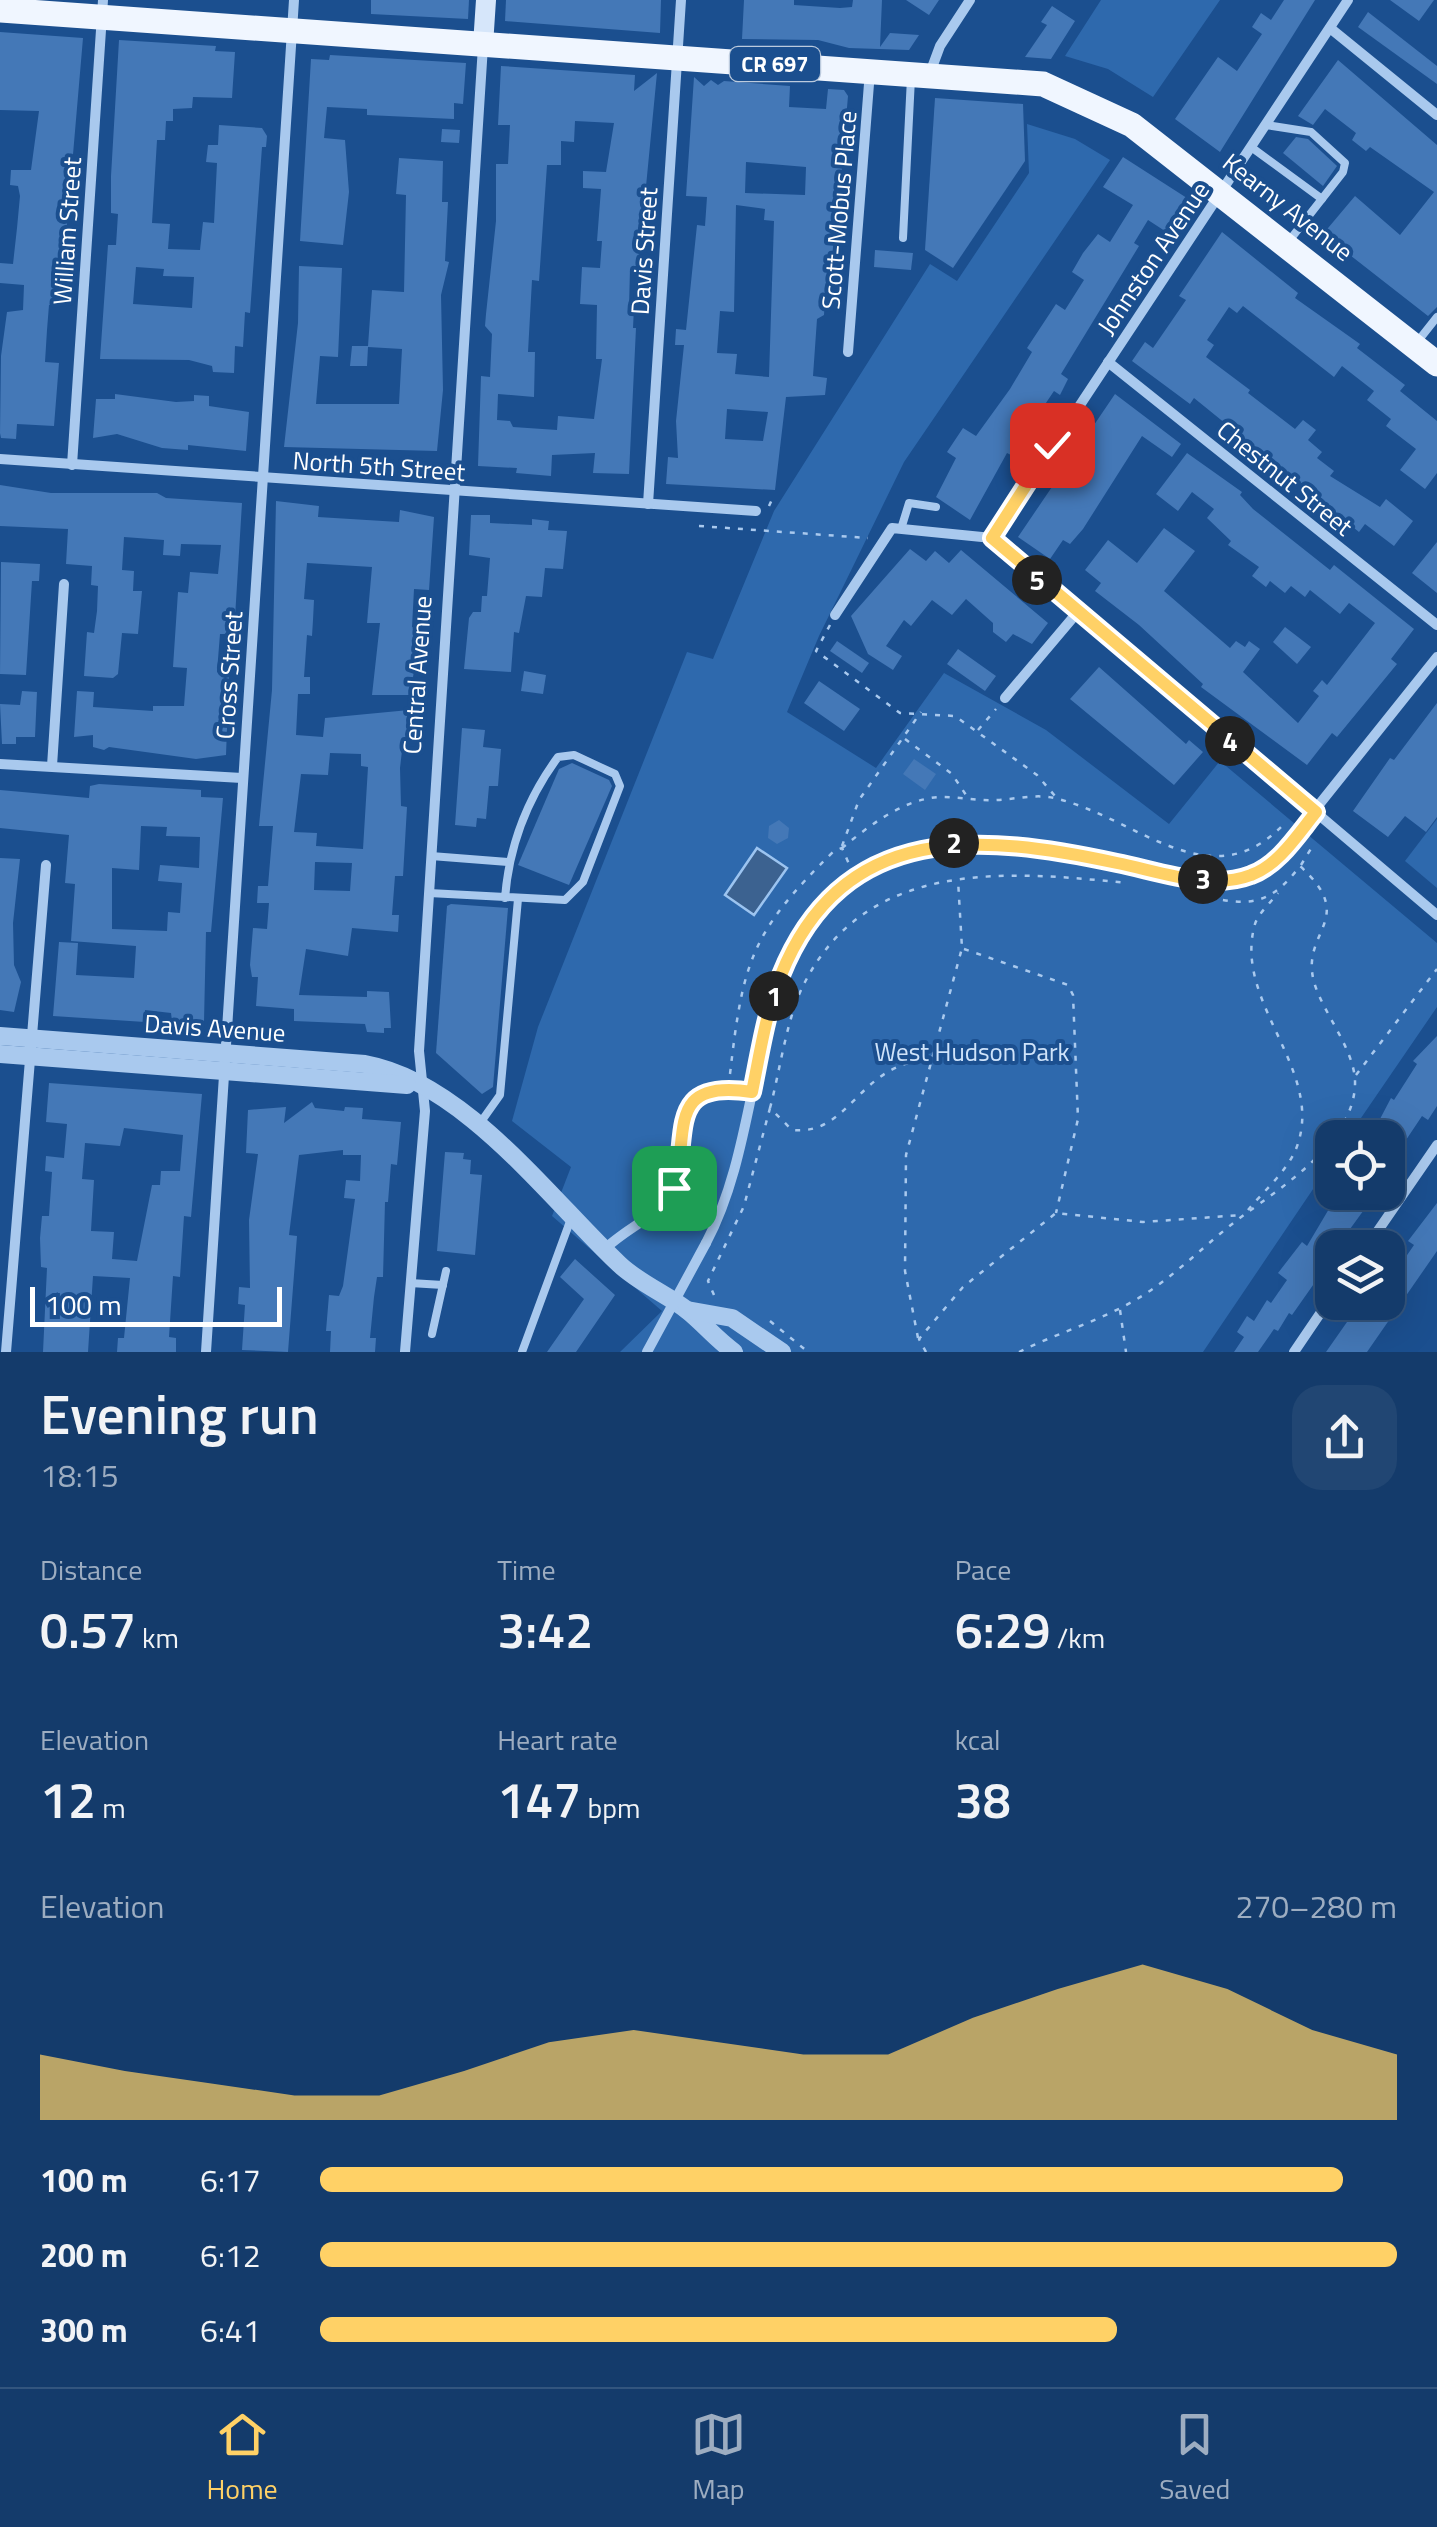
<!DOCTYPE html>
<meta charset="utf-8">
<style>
body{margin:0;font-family:"Titillium Web",sans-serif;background:#214673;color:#f1f3f6;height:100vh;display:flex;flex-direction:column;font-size:38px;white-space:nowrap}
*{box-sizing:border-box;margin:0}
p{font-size:32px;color:#9dadc1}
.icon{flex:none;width:55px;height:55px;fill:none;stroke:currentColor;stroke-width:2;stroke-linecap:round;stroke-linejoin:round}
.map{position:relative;height:1352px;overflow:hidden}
.panel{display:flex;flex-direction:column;background:#143b6b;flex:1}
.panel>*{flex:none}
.tools{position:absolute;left:1315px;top:1120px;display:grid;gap:20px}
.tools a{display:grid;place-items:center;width:90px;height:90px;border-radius:20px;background:#143b6b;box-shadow:0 10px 40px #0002,0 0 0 2px #33557e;font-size:50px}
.scale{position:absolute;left:30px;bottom:25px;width:252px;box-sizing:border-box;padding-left:10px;border:5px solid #fff;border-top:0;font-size:28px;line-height:35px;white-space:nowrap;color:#fff;-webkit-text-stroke:8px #1b4f8f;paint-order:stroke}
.pin{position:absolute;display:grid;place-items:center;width:85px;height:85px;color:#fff;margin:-42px;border-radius:20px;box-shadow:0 5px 15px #0006}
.km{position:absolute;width:50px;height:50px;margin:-25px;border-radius:50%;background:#222;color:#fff;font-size:28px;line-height:50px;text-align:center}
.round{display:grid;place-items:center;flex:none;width:105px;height:105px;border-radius:30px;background:#214673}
.overview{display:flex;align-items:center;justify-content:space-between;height:170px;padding:0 40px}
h1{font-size:55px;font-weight:600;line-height:75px}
.stats{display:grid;grid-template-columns:repeat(3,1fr);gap:15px;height:170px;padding:10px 40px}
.stats div{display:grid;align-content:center}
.stats b{font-size:50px;font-weight:600}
.stats small{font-size:28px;font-weight:400}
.stats p{font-size:28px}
.chart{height:280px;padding:20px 40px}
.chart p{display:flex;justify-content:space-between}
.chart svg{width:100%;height:180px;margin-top:10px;fill:#ffd166;opacity:.7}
ul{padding:0 40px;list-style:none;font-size:32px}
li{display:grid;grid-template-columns:160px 120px 1fr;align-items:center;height:75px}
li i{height:25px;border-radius:12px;background:#ffd166}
.dock{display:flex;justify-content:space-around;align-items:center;height:140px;border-top:2px solid #33557e;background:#143b6b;font-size:28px;color:#9dadc1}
.dock a{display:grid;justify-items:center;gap:5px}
.dock .on{color:#ffd166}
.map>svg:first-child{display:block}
.green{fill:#2e69ad}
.water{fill:#3c6290;stroke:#9cc4f0;stroke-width:2.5}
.building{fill:#4478b7;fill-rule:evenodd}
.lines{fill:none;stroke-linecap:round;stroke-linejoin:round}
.path{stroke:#a9c9ee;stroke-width:2.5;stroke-dasharray:5 8;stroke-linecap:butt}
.service{stroke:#a9c9ee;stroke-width:8}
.minor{stroke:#a9c9ee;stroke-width:10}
.tertiary{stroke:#a9c9ee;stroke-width:18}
.secondary{stroke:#d6e6fa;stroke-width:20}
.primary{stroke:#f0f6ff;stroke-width:25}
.minor-bridge{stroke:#a9c9ee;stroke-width:10}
.route-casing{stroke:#fff;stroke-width:20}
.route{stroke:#ffd166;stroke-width:12}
.labels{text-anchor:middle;stroke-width:8;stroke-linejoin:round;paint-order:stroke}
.shield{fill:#1b4f8f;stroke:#bbcadd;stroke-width:2.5}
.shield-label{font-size:22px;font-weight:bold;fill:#fff}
.street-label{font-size:25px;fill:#fff;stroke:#1b4f8f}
.park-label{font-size:25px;fill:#cfe3fa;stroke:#1b4f8f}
</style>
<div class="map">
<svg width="1437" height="1352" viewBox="0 0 1437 1352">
<rect width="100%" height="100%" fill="#1b4f8f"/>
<g class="green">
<polygon points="1101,0 1220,0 1153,97 1108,69 1065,56"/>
<polygon points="1027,124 1075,139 1110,160 904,462 819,636 787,712 876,768 944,673 1046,730 1169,824 1220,761 1437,943 1437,1007 1348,1137 1332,1138 1332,1161 1203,1352 620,1352 662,1311 552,1216 571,1167 512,1121 538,1027 687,652 713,659 774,511 930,264 957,281 1029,173"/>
<polygon points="1437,819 1437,888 1405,861"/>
</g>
<polygon class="water" points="757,848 787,868 754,915 725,895"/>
<g class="building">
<polygon points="371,0 469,0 468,19 371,14"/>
<polygon points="506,0 661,0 660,33 505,21"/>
<polygon points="744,0 794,0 794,5 840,8 852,7 853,0 882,0 880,47 890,33 919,35 909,50 849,48 818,40 742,39"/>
<polygon points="906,0 939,0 929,15"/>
<polygon points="1284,0 1315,0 1220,152 1175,119 1218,57 1237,71 1262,34 1252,27 1261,13 1271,20"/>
<polygon points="1390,0 1434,0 1419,21"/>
<polygon points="1052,6 1075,21 1051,59 1025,57 1047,25 1041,22"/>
<polygon points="1368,12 1437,66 1437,84 1358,27"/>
<polygon points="0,32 83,38 60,306 49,305 47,330 45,362 59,363 54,426 17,424 16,439 1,438 0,433 1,356 7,312 23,310 24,285 0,283 0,263 13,264 17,228 20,196 18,186 10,185 11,170 31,170 39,111 0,110"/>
<path d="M119,40L216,46L215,51L235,52L232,98L193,97L192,108L173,109V121H166L165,140H157L152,223L170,224L168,249L200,250L203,222L214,223L217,163L206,162L208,145H218L219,125L262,128L267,136L266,147H262L250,313L245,312L243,347L235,346L234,373L213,372L212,366L189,360L100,359L108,245H116L118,214L111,213V176ZM136,267L164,269L163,276L194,277L192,308L133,304Z"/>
<polygon points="330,55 466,63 463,104 454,103 454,119 367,115 367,109 327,107 324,138 345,140 349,192 343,245 300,241 311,59 329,60"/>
<polygon points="1338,60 1437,145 1437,307 1428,316 1323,234 1355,196 1400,235 1434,192 1370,147 1366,151 1352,140 1356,133 1325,109 1313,125 1298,116"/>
<path d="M501,66L635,75L634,91L657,73L638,269H630L629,307H634L633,328H636L629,474L593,473L595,453L552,455L551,476L516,473L517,468L478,466L481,376L490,377L492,334L485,326L486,314L496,221V164H508L510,125H498ZM575,121L614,123L606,172L583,171V188L601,189L597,241H602L600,268L582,267L580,304L597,305L596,359H602L594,419L558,416L557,430L513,427L510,421L497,420L498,394L534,397L535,352H528L532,280L539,281L547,165H561V141L574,142Z"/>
<path d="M694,77L704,86L711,80L718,85L724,81L790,86L789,107L826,109L828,89L844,90L848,96L832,283L826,282L824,315L817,319L813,376L827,378L825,395L786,397L775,490L666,484L668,457L678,458L676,421L684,345H675L676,329L686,330L697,225L705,226L707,197L686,196ZM746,162L806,167L805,195L745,193ZM736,205L765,209L764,220L774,221L769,377L735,374L737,354L717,353L720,311L734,312ZM727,409L768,412L763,441L725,439Z"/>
<polygon points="935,98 1023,104 1025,161 953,268 925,250"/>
<polygon points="442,129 460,130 459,143 441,142"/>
<polygon points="1296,137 1308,139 1337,166 1323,186 1283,153"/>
<polygon points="1123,157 1190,200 1168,233 1148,220 1134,243 1139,246 1061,374 1068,379 1060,395 1054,391 1011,455 1007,453 970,520 936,497 956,458 947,452 963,428 976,436 1010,389 1032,352 1027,348 1056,304 1065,310 1084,280 1072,272 1083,253 1098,234 1110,242 1133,205 1103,187"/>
<polygon points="399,158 443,161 442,202 448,202 445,261 449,262 441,295 443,390 437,451 284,447 298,323 299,266 342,268 338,357 320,356 316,404 399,404 402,349 368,347 367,366 350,366 352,346 368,346 372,290 404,292 406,195 396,194"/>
<polygon points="1222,232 1298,293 1295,298 1360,344 1357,348 1405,385 1400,391 1437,421 1437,473 1425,489 1400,470 1416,449 1386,426 1391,419 1367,400 1374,391 1342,366 1334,377 1243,306 1237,313 1229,307 1207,340 1214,345 1206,357 1250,390 1248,393 1295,429 1303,420 1316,430 1308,440 1322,452 1317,458 1334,471 1330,476 1380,507 1386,499 1413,521 1394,546 1365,524 1359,532 1194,398 1190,404 1132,361 1145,342 1153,348 1186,300 1179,296"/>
<polygon points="875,250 913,253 911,270 874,267"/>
<polygon points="115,394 176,402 194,401 194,395 209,396 209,406 249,412 246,451 188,445 188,450 162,448 117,434 93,438 96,399 115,399"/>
<polygon points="1115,394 1181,444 1172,457 1142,436 1083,529 1070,544 1063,540 1050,559 1018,537"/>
<polygon points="1187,453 1242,492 1240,495 1253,509 1330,570 1334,565 1414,629 1391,659 1397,664 1337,737 1332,733 1307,765 1201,687 1203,684 1139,625 1095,591 1101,583 1085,570 1108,540 1137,563 1164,528 1195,551 1164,591 1230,648 1236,641 1245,647 1249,641 1260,649 1243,672 1298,723 1319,696 1313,691 1322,680 1327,685 1375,623 1349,603 1340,614 1310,590 1305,597 1291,586 1285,593 1270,581 1266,587 1252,576 1259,567 1228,545 1231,541 1207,518 1214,509 1192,492 1178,511 1156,494"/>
<polygon points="0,485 51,493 157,493 166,498 242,503 234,634 220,634 218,659 217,672 229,675 226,755 196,759 109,747 104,750 93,747 93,735 74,737 77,691 94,692 93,707 153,711 153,706 184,706 187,668 173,667 178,592 188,593 190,572 218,574 221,545 181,544 180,556 163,555 164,540 124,537 122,570 134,571 133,591 142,591 138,634 122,633 118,674 113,678 84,676 87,632 94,633 97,611 98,586 91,585 92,566 66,564 68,529 0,526"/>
<path d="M276,501L319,506L318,517L399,522L400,510L434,517L429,590L414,589L412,627L425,628L424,641H419L410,695H372L380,623H367L372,567L307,563L304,599L314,600L313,620L312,636L307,635L304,677H310V694H298L296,735L323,737L325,718L409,710L408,723H414L413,743L403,742L400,768L401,806L407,807L403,876H395L392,915H399L398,932L352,928L348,956L306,949L299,995L367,997V991L389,992L391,1028H384V1033L367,1032L365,1024L294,1021V1009L256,1006L258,977H252L250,965L253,928L267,929L269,903H257L258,886H268L273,826H259L272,690ZM330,753L361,754V766L368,767L363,849L316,846L317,833L294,832L301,774L328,775ZM315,862L352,863L350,891L314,890Z"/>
<polygon points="471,515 490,515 490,523 532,525 532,519 549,521 548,530 567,531 563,569 545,568 542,597 526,596 519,633 514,632 511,672 464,669 469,618 473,612 481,612 482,596 487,596 490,558 469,555"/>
<polygon points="1437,542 1437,593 1412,573"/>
<polygon points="910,549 926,561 935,551 949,563 961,550 1048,623 1032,644 1013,634 1006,642 993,632 993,623 966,599 952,615 932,600 911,626 904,620 886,646 902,656 893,670 868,654 851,616"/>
<polygon points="1,562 40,564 39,581 32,581 26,675 0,674"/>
<polygon points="1285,627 1311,647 1297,664 1273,642"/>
<polygon points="837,641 869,663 862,673 830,651"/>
<polygon points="958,649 996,676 985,691 947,664"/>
<polygon points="1099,667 1186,744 1189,740 1203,752 1174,785 1070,699"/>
<polygon points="524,671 546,675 543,694 521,691"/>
<polygon points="819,681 860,709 844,731 804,703"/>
<polygon points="22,691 37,692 35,737 16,737 16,744 2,744 0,704 20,705"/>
<polygon points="1437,703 1437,817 1426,832 1405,816 1388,837 1353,811 1390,758 1394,760"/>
<polygon points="462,728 485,730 483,747 501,749 498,786 489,786 486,819 477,818 476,827 455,825"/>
<polygon points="914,759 936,774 925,790 903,774"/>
<polygon points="572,763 609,780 612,786 569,885 518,865 559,769"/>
<path d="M99,784L201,790V797L223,798L211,932H206L204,1022L172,1021L171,1013L145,1010V1022L53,1016L59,942L78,943L76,975L134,978L136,946L71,941L75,884L65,883L69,835L0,828V790L89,798L90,786ZM141,826L167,827L166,836L200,837L199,868L160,865L158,881L182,883L180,913L168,912L167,931L112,929V868L139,870Z"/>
<polygon points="779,820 789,828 788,838 777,844 768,838 769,826"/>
<polygon points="0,858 20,859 13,923 14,965 21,982 14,1012 0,1010"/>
<polygon points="451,904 508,908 493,1087 482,1094 436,1053 447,906"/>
<polygon points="1437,1036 1437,1106 1428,1120 1422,1116 1388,1167 1388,1138 1370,1138 1391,1098 1394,1100 1417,1064 1413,1061"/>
<path d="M49,1083L202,1094L191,1217L184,1216L180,1277L173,1276L169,1337L176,1338V1352H117L118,1338H124L130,1278L93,1276L88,1352H43L47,1268L41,1267L40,1238L42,1216H49L52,1172L45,1171L46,1156L64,1158L67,1124L46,1122ZM124,1128L183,1135L180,1171H161L160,1185H152L137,1261L112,1259L114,1232L91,1231L94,1180L82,1179L85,1143L120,1146Z"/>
<polygon points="312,1102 315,1108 344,1111 345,1107 363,1108 362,1119 401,1122 397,1165 391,1164 388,1202 385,1202 383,1277 377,1277 374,1297 370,1338 376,1338 375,1352 330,1352 331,1331 326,1331 329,1295 339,1296 343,1286 355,1199 344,1198 346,1180 360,1181 361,1155 343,1155 343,1150 299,1155 289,1235 297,1236 288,1352 242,1350 245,1305 238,1304 239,1287 250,1288 249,1220 258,1154 246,1153 248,1110 286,1107 284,1123"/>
<polygon points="445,1152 464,1153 463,1159 471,1160 470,1174 482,1175 475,1255 437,1251"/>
<polygon points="1339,1192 1377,1192 1342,1240 1332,1233 1332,1266 1322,1281 1318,1278 1292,1315 1289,1313 1278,1331 1274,1329 1258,1352 1234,1352 1244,1337 1237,1332 1247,1316 1254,1321 1267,1300 1271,1303 1287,1280 1278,1273 1302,1242 1307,1246"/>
<polygon points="1437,1203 1437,1251 1367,1352 1326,1352 1354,1312 1361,1318 1372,1302 1388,1302 1388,1283 1414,1245 1408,1241"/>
<polygon points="575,1259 615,1295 576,1352 547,1352 584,1299 560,1277"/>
</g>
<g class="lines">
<g class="path">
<polyline points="769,506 774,495"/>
<polyline points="699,526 868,538"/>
<polyline points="830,625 816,651 900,713 955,716 1037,775 1055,796"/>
<polyline points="978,730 996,709"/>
<polyline points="905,739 952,774 968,798"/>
<polyline points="842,846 859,800 921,712"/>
<path d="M842,848C870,825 906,797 943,797C961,797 979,801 997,800C1018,799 1038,793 1058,799C1138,819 1210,899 1282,826"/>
<polyline points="1301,865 1312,847"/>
<polyline points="964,949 1068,985 1073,995 1078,1119 1056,1213"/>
<path d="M730,1074C743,961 751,932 834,851L842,848L849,864"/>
<polyline points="1356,1075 1437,969"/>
<path d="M770,1108C780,1071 787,1015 805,982C869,858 1009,871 1127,883"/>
<path d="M1248,1210C1263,1192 1287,1171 1296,1149C1327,1071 1232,1003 1255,924C1258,914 1271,902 1278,893"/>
<path d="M714,1295L708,1281L744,1206L770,1108L792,1130C851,1136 857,1064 930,1059"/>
<polyline points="1120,1310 1126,1352"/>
<polyline points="770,1321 808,1352"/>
<polyline points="918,1338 905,1271 906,1155 962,948 958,880"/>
<polyline points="926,1352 919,1339 963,1287 1056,1213 1143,1222 1242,1215"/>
<path d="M1019,1352C1057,1333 1100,1321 1137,1299C1176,1276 1207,1242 1244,1215C1285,1185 1357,1139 1355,1080C1353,1047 1323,1013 1314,982C1300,930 1359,920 1300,866C1268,908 1247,906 1199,895"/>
</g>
<g class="service">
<polyline points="1266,125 1311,132 1345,163 1343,172 1289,241"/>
<polyline points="1251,147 1322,199"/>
<polyline points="903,238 911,78"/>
<polyline points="1418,341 1437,317"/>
<polyline points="901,529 909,503 936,507"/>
<polyline points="431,856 508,862"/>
<path d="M429,893L565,900L583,882L620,786L615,774L574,755L558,757C527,799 509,847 505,898"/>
<polyline points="478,1126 500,1095 518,899"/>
<polyline points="410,1283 443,1285"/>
<polyline points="432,1334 446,1271"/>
<polyline points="522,1352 572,1216"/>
</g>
<g class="minor">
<polyline points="1330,28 1437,115"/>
<polyline points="930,73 940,46 970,0"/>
<polyline points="848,352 870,71"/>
<polyline points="1108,362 1437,625"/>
<polyline points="0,459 756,511"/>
<polyline points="72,465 103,0"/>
<polyline points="648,504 681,0"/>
<polyline points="992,538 1348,0"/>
<polyline points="992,538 1437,915"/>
<polyline points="835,615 892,528 992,538"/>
<polyline points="1005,698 1076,614"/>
<polyline points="0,764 242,778"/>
<polyline points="52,766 64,584"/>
<path d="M706,1243C779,1105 732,908 917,850C1020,817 1127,884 1224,881C1246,880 1263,871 1278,856L1437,657"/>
<polyline points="1366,1248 1437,1145"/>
<path d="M604,1250C623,1230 657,1217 671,1194C699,1150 649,1076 752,1092"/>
<polyline points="6,1352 46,865"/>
<polyline points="206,1352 294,0"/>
<polyline points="405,1352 425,1111 419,1051 483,46"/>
<polyline points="1294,1352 1332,1296"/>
</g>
<g class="tertiary">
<path d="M0,1036L365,1064C464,1082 550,1199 619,1264C640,1284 667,1294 688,1311C704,1324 717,1340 734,1352"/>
<polyline points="0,1054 407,1085"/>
<polyline points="687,1310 732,1318 782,1352"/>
</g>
<polyline class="secondary" points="483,45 486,0"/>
<polyline class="primary" points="0,10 1043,84 1132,125 1437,364"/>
<polyline class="minor-bridge" points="647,1352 706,1243"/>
</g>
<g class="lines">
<defs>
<path id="route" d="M674,1188C690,1135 664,1078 752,1092C760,1053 766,1012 781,975C843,820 983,834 1117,863C1158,871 1210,891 1251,875C1279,865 1298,834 1316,812L992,538L1052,445"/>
</defs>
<use href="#route" class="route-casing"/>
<use href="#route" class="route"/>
</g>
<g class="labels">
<rect class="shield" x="730" y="47" width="90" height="34" rx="8"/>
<g class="shield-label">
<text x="775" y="72">CR 697</text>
</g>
<g class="street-label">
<text transform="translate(1288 207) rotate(38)" y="9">Kearny Avenue</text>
<text transform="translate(839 210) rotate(-85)" y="9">Scott-Mobus Place</text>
<text transform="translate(67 231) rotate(-86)" y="9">William Street</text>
<text transform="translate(644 251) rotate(-86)" y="9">Davis Street</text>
<text transform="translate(1153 258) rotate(-56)" y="9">Johnston Avenue</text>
<text transform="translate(379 466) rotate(4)" y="9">North 5th Street</text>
<text transform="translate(1285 478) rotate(39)" y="9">Chestnut Street</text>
<text transform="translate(229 675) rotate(-86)" y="9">Cross Street</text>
<text transform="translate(417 675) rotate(-86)" y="9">Central Avenue</text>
<text transform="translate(215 1028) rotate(4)" y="9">Davis Avenue</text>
</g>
<g class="park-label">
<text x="972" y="1061">West Hudson Park</text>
</g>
</g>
</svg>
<div class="tools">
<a><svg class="icon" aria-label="locate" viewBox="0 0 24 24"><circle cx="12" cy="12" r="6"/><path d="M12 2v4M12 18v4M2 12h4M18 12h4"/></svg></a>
<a><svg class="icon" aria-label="layers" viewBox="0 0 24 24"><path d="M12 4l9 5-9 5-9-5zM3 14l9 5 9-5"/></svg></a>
</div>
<div class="scale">100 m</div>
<div class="pin" style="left:674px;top:1188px;background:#1e9e55"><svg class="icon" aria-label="arrive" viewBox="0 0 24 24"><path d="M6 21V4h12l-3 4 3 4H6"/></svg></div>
<div class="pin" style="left:1052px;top:445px;background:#d93025"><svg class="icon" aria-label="check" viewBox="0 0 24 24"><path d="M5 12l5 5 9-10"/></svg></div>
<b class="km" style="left:774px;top:996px">1</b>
<b class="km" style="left:954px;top:843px">2</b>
<b class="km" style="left:1203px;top:879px">3</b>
<b class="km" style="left:1230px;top:741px">4</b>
<b class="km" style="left:1037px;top:580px">5</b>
</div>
<section class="panel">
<div class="overview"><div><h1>Evening run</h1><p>18:15</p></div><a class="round"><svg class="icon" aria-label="share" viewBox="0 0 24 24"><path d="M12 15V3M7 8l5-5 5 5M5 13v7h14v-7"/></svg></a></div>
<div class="stats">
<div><p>Distance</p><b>0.57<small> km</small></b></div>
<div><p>Time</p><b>3:42</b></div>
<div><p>Pace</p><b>6:29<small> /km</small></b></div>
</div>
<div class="stats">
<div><p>Elevation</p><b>12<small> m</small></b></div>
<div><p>Heart rate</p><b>147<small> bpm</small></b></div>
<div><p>kcal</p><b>38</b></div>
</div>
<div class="chart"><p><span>Elevation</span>270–280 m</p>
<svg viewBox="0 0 160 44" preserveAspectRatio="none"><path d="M0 44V28L10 32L20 35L30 38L40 38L50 32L60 25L70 22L80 25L90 28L100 28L110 19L120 12L130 6L140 12L150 22L160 28V44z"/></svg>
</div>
<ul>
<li><b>100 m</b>6:17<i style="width:95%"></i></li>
<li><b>200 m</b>6:12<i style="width:100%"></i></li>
<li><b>300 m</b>6:41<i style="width:74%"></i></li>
</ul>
</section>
<nav class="dock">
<a class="on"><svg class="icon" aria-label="home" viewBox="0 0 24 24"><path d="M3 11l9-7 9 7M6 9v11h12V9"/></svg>Home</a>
<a><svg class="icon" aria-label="map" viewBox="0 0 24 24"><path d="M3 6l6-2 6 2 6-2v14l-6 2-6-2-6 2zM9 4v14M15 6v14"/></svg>Map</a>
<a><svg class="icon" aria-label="saved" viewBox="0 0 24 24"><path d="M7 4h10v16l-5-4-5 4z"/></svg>Saved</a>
</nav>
